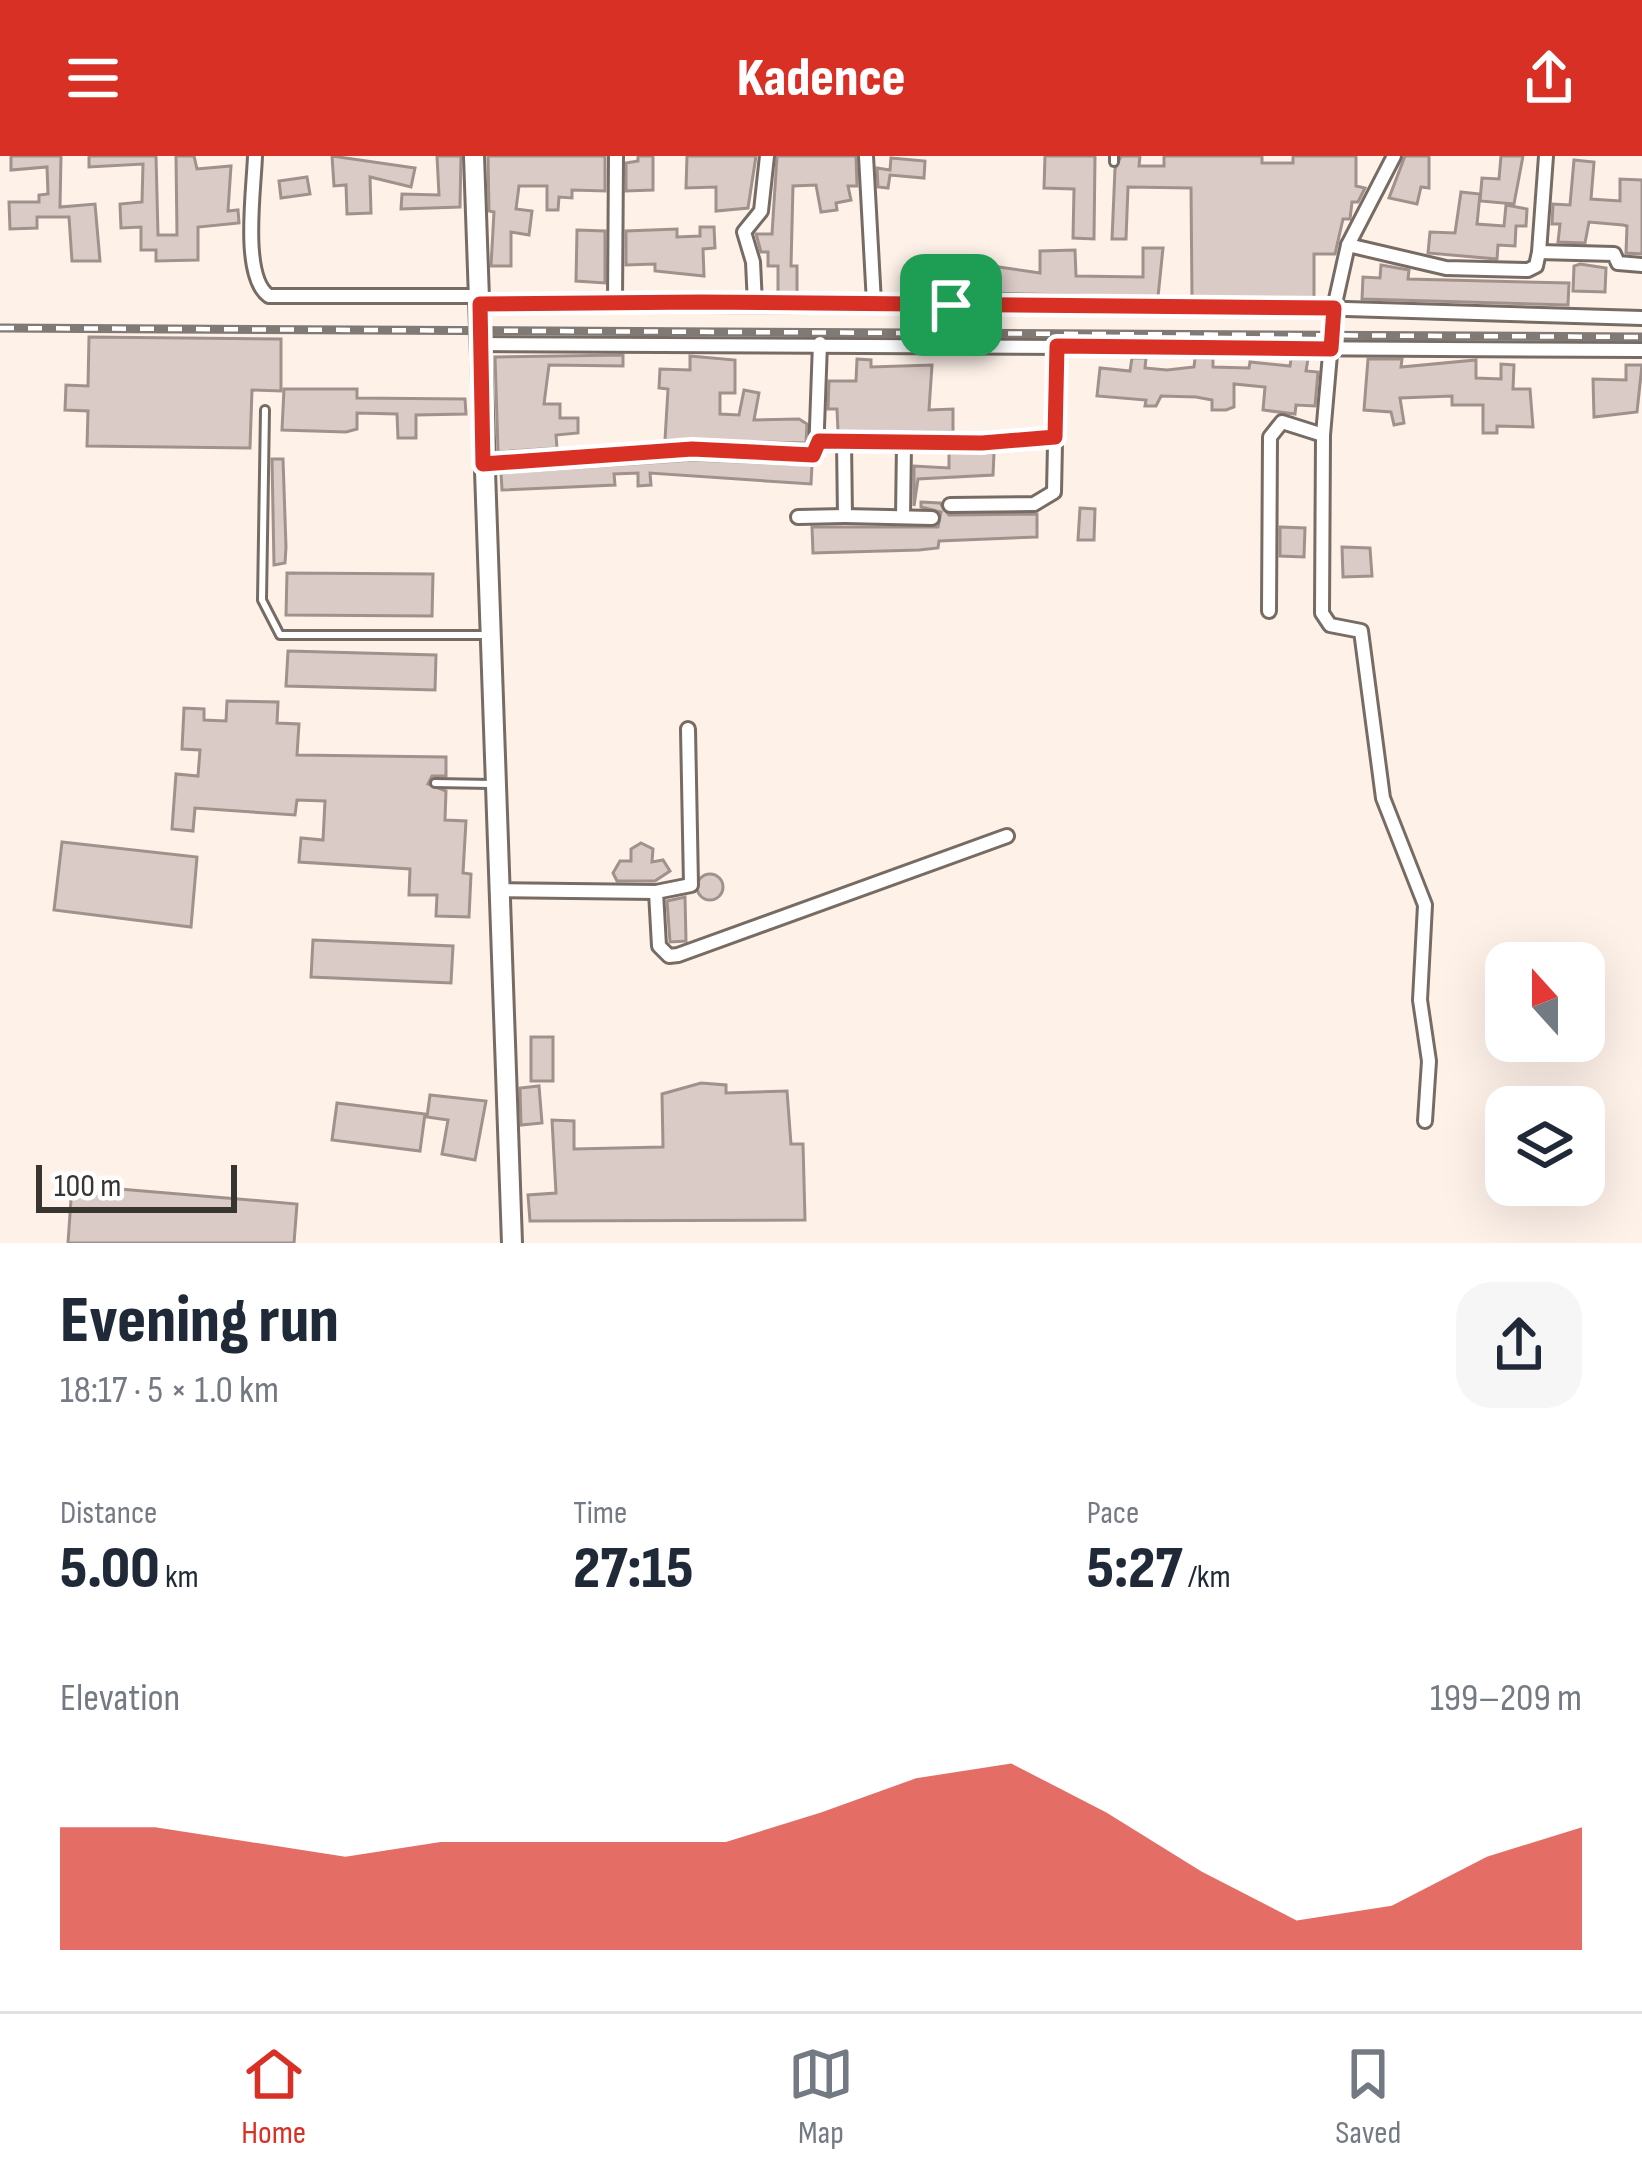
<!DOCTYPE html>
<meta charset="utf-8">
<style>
body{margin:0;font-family:"Sofia Sans Condensed",sans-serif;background:#f6f6f7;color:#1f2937;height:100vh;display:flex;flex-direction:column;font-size:45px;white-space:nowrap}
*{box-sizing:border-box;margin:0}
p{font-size:39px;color:#747a83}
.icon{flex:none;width:66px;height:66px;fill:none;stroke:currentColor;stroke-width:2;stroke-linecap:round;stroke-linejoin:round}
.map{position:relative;height:1087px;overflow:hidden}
.details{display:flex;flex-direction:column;background:#fff;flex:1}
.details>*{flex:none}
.needle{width:78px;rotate:339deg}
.tools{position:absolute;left:1485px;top:786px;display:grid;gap:24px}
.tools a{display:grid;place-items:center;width:120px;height:120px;border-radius:24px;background:#fff;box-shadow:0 12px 48px #0002;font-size:60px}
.scale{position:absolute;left:36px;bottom:30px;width:201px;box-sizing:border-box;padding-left:12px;border:6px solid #383430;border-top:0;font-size:33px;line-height:42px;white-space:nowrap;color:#383430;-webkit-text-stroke:9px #fff;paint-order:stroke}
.pin{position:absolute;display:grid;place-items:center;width:102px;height:102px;color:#fff;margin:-51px;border-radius:24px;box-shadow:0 6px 18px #0006}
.round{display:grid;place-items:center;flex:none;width:126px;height:126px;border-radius:36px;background:#f6f6f7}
.head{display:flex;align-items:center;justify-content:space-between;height:204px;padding:0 60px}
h1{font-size:66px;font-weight:800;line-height:90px}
.stats{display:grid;grid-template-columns:repeat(3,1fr);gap:18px;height:204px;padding:12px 60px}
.stats div{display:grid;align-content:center}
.stats b{font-size:60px;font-weight:800}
.stats small{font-size:33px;font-weight:400}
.stats p{font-size:33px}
.chart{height:336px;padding:24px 60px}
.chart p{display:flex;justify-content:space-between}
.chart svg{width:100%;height:216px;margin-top:12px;fill:#d93025;opacity:.7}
header{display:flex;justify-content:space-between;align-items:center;height:156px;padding:0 60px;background:#d93025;color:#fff;font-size:54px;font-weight:800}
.dock{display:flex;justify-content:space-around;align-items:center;height:168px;border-top:3px solid #e0e1e3;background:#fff;font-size:33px;color:#747a83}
.dock a{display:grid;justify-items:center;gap:6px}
.dock .current{color:#d93025}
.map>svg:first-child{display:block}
.building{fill:#dbcbc6;stroke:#a0918d;stroke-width:3}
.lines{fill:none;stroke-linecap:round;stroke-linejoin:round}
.lane-casing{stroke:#776c64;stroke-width:12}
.street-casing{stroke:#776c64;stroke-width:18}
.secondary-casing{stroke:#776c64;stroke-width:24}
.lane{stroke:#fff;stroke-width:6}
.street{stroke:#fff;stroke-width:12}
.secondary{stroke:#fff;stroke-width:18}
.rail-casing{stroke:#817a74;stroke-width:9}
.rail{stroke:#fff;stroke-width:4.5;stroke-dasharray:14;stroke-linecap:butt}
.route-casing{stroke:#fff;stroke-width:24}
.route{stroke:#d93025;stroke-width:15}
</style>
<header><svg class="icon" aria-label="menu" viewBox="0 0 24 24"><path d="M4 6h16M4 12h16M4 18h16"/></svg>Kadence<svg class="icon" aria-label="share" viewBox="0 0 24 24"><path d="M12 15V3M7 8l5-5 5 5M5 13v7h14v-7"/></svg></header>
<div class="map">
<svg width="1642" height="1087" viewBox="0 0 1642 1087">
<rect width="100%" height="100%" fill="#fef1e8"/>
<g class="building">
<polygon points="11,0 61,0 60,51 95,48 100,105 72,105 69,61 37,61 37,72 10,73 9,46 39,46 39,39 48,38 47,11 11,14"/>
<polygon points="89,0 156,0 158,79 177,79 176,0 194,0 197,13 231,10 228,55 238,54 239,67 198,71 198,104 156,105 156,94 141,94 141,71 121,72 120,48 142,46 143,8 89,11"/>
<polygon points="332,0 415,12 411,31 370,21 371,57 347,58 346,29 334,30"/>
<polygon points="437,0 461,0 460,51 401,53 402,38 439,39"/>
<polygon points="488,0 605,0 605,35 572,34 572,42 559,41 558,54 547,54 547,30 519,30 516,53 532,55 529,79 511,76 511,110 491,110 494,56 489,55"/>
<polygon points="638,0 653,0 653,34 626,35 626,7 638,5"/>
<polygon points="687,0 756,0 748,52 716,55 716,31 686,32"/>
<polygon points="777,0 856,0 857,30 848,30 851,44 836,47 837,54 821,56 816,29 793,30 791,110 797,110 797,139 778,139 778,110 768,110 768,96 761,96 756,78 772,78"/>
<polygon points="1045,0 1095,0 1094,83 1073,82 1074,33 1044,32"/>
<polygon points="1121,0 1140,0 1139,10 1164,10 1164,0 1262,0 1262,7 1293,7 1293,0 1356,0 1356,30 1365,32 1358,46 1352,46 1350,63 1343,63 1335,98 1314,98 1314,142 1192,141 1191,32 1128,31 1126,83 1112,83 1115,13"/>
<polygon points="1405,0 1429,0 1429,32 1421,31 1417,48 1389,42"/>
<polygon points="1501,0 1523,0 1514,48 1480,45 1482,22 1499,23"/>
<polygon points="891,2 925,5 924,22 890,19 888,32 878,31 877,12 890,14"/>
<polygon points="1574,4 1594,6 1591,43 1620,45 1620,23 1642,24 1642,98 1626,97 1627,70 1623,69 1589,66 1585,87 1558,86 1560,68 1552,68 1553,48 1570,49"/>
<polygon points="307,21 310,38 281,42 279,25"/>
<polygon points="1461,36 1480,38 1477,68 1504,70 1506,49 1527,53 1526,70 1516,70 1515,90 1498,89 1497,103 1428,97 1430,76 1455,77"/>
<polygon points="700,71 714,71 715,92 703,93 704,120 655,115 655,108 626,109 626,75 677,73 677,81 700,80"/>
<polygon points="577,74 605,75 605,127 576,125"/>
<polygon points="1143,92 1163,92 1158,141 985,137 985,109 1040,117 1040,95 1075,94 1076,120 1143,121"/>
<polygon points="1580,108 1606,112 1605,136 1573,135 1574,110"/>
<polygon points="1381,109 1409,114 1408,123 1569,127 1568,149 1362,143 1363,121 1380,122"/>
<polygon points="89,181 281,183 281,235 252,234 250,292 87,290 88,255 65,254 66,229 88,230"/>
<polygon points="623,199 623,210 549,209 544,248 560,248 560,262 578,262 578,277 556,279 557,292 498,296 495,201"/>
<polygon points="690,200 735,204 735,237 720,237 720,258 739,259 744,234 759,237 754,264 799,263 807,268 806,287 665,284 668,233 659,232 660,213 690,214"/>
<polygon points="1132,202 1146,202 1145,212 1167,214 1194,211 1195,202 1213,202 1213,211 1249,212 1250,206 1290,210 1291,203 1308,203 1306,215 1318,216 1315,250 1296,249 1295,258 1263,254 1265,231 1234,228 1234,251 1226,254 1212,254 1212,244 1196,241 1161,240 1156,250 1145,250 1146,244 1097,240 1100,212 1130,215"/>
<polygon points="857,203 871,204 871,211 932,209 929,254 953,253 953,276 838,275 837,253 828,253 829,225 856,225"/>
<polygon points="1368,203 1402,203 1401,211 1476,204 1476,222 1501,223 1501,208 1514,209 1513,233 1530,233 1533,271 1497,270 1497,277 1483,277 1483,249 1452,249 1452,240 1400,242 1404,267 1394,269 1391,256 1364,254"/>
<polygon points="1626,209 1642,209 1637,256 1594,261 1593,223 1626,224"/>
<polygon points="284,233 357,233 357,242 465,243 466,258 416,259 416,282 398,282 397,258 357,257 357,273 346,276 282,274"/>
<polygon points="949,297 994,297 993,319 918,323 914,350 914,310 949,312"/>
<polygon points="272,303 283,303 286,391 285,407 274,409"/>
<polygon points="692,304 812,309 811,328 650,317 651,329 638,330 638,317 614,318 615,329 502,334 501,317"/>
<polygon points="921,346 940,347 949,359 1037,358 1037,381 939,385 938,392 919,394 813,397 812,371 938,371 941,356 921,351"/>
<polygon points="1080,352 1095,353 1094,384 1078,384"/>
<polygon points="1280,371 1305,372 1304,401 1280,400"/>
<polygon points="1342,391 1370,392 1372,420 1343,421"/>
<polygon points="287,417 433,418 432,460 286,459"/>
<polygon points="288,495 436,499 435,534 286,530"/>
<polygon points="227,545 278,546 277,567 299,568 297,599 446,601 446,620 432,620 428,628 446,635 445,664 466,665 463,717 471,718 469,761 436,760 437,739 409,739 410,713 299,706 301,682 323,684 325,645 297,644 295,659 195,652 193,675 172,673 176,618 198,620 200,594 182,593 184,552 204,553 204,564 226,565"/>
<polygon points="62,686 197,701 191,771 54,754"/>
<polygon points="641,687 653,693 652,706 663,704 670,715 655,725 617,725 613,717 620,705 631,705 631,693"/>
<circle cx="710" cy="731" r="13"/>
<polygon points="685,741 686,785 670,786 667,745"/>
<polygon points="313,784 453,790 451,827 311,821"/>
<rect x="531" y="881" width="22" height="44"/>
<polygon points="701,927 726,929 726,937 787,935 791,988 803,988 805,1064 530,1065 528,1039 556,1037 552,964 574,965 574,993 663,991 662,938"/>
<polygon points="539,930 542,967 521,969 520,932"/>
<polygon points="430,939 486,945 475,1004 442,998 448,964 427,961"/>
<polygon points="337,947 425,958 420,995 332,984"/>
<polygon points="72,1029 297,1048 294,1087 68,1087"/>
</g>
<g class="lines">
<defs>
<g id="lane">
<polyline points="1114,0 1114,6"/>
<polyline points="265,254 262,444 280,479 484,479"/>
<polyline points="435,627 491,628"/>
</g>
<g id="street">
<path d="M255,0C254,33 241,121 269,140H480"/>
<polyline points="866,0 874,147"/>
<polyline points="1394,0 1348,89 1334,152 1323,279 1322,457 1330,469 1361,475 1383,642 1425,749 1420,844 1429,905 1425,965"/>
<polyline points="1348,89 1446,112 1528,114 1536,110 1539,96 1546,0"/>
<polyline points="1539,96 1614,98 1618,107 1642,109"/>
<polyline points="615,146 616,0"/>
<polyline points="480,148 1314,152 1642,162"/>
<polyline points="755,148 753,106 744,76 761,55 767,0"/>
<polyline points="479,188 1642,194"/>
<polyline points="819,285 983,287 1055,281"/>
<polyline points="844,286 845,360 932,362"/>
<polyline points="483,308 692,293 816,299 820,187"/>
<polyline points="950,349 1034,348 1054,336 1057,191"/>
<polyline points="798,361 845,360"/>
<polyline points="903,361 904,288"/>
<polyline points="1269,455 1270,281 1282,266 1323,279"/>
<polyline points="497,734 656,736 691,729 688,573"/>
<polyline points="656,736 659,790 669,800 678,799 1007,680"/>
</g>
<polyline id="secondary" points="474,0 512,1087"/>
</defs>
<use href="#lane" class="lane-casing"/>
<use href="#street" class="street-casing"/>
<use href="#secondary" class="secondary-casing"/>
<use href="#lane" class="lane"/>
<use href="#street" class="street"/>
<use href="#secondary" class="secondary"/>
<defs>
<polyline id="rail" points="0,172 1642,181"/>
</defs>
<use href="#rail" class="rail-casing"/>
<use href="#rail" class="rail"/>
</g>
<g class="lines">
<defs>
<polygon id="route" points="700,146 1334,152 1331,193 1057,190 1055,281 982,287 819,285 813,299 692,293 483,308 480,148"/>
</defs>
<use href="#route" class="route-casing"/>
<use href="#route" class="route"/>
</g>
</svg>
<div class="tools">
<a><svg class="needle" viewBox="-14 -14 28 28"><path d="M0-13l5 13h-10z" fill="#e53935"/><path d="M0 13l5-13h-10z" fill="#747a83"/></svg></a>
<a><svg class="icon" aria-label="layers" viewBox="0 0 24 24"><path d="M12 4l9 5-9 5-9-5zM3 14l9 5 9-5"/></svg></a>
</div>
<div class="scale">100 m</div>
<div class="pin" style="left:951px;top:149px;background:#1e9e55"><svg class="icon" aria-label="arrive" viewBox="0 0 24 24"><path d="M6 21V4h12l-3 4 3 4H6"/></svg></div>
</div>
<section class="details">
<div class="head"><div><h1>Evening run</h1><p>18:17 · 5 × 1.0 km</p></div><a class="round"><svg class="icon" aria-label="share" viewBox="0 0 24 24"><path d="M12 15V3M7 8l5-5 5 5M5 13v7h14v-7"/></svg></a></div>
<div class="stats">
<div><p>Distance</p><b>5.00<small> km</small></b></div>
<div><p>Time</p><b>27:15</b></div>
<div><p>Pace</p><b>5:27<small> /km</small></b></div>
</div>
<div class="chart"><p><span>Elevation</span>199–209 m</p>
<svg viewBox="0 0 160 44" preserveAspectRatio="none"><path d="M0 44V19L10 19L20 22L30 25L40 22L50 22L60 22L70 22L80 16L90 9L100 6L110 16L120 28L130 38L140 35L150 25L160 19V44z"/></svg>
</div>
</section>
<nav class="dock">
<a class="current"><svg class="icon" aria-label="home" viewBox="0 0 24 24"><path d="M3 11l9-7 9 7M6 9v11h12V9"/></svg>Home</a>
<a><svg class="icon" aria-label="map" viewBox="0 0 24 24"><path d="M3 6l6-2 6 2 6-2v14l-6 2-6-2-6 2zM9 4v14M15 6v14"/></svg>Map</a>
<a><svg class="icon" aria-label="saved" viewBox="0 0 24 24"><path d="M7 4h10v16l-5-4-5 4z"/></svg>Saved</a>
</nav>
